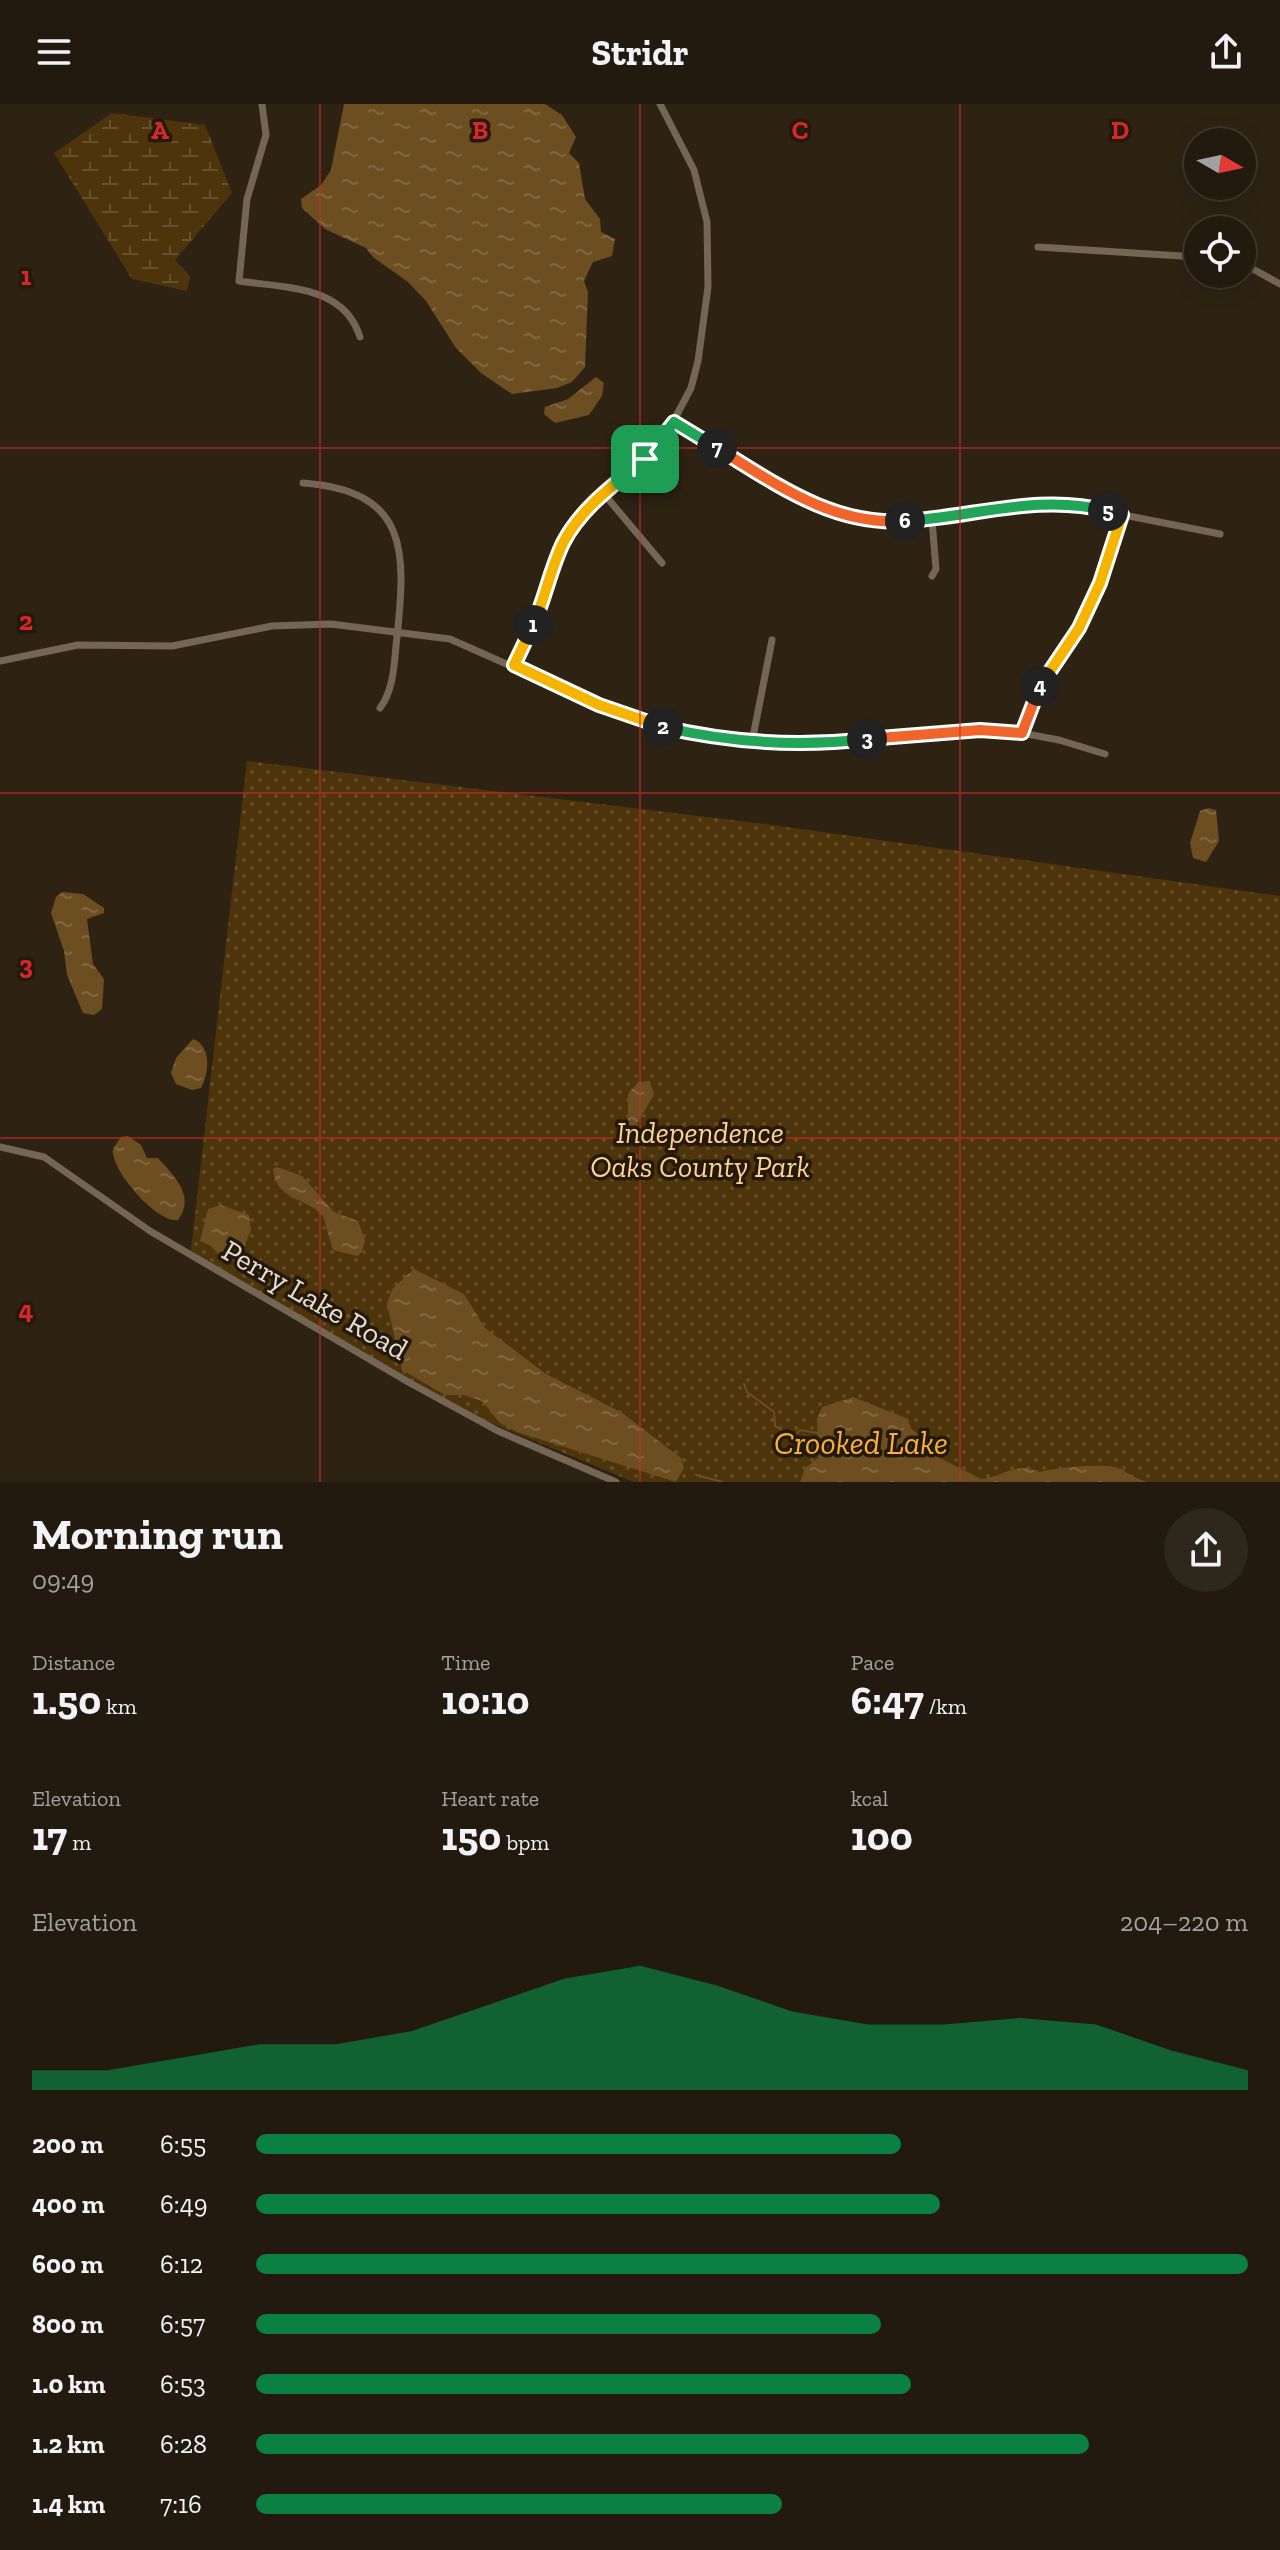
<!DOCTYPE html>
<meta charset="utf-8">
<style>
body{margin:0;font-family:"Zilla Slab",serif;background:#2e271c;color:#f1f3f6;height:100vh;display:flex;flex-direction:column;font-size:30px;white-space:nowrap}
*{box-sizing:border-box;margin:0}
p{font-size:26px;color:#a2a19e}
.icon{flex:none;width:44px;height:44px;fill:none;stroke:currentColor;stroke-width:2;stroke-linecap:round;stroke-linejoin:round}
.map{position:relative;height:1378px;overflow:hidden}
.panel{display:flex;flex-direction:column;background:#221a0e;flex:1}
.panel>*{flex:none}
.needle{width:52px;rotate:99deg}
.fabs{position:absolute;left:1184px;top:24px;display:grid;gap:16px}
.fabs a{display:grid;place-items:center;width:72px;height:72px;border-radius:50%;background:#221a0e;box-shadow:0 4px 20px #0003,0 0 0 2px #3f382e;font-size:40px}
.pin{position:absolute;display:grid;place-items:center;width:68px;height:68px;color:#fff;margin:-34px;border-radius:16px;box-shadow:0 4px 12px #0006}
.km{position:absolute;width:40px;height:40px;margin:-20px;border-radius:50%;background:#222;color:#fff;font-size:22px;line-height:40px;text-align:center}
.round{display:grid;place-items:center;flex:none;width:84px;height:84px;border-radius:42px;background:#2e271c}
.overview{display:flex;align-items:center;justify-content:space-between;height:136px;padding:0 32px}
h1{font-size:44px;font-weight:700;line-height:60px}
.stats{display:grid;grid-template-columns:repeat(3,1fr);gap:12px;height:136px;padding:8px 32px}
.stats div{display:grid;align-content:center}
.stats b{font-size:40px;font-weight:700}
.stats small{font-size:22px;font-weight:400}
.stats p{font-size:22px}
.chart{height:224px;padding:16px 32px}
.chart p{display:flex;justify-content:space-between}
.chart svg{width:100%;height:144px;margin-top:8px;fill:#0b8043;opacity:.7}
ul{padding:0 32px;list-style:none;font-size:26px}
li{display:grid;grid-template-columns:128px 96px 1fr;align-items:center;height:60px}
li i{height:20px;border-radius:10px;background:#0b8043}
header{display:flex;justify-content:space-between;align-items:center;height:104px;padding:0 32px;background:#221a0e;font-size:36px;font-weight:700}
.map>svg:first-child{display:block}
.wetland{fill:url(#wetland-marsh)}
.park{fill:url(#park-dots)}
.water{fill:url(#water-ripples)}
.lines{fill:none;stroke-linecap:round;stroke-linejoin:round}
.stream{stroke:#6c4e21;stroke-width:2}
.street{stroke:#746655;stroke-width:7}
.split-1-casing{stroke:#fff;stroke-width:16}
.split-2-casing{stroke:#fff;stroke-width:16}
.split-3-casing{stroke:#fff;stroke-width:16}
.split-4-casing{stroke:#fff;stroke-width:16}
.split-5-casing{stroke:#fff;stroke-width:16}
.split-6-casing{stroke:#fff;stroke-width:16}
.split-7-casing{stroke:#fff;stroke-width:16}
.split-8-casing{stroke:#fff;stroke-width:16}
.split-1{stroke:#f5b400;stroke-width:10}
.split-2{stroke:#f5b400;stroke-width:10}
.split-3{stroke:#22a559;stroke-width:10}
.split-4{stroke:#f0652b;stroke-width:10}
.split-5{stroke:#f5b400;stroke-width:10}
.split-6{stroke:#22a559;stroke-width:10}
.split-7{stroke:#f0652b;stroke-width:10}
.split-8{stroke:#22a559;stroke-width:10}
.grid{fill:none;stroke:#d62828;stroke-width:2;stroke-opacity:0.55}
.labels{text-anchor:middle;stroke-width:7;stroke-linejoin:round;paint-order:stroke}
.park-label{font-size:30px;font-style:italic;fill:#fdd295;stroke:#24190a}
.street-label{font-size:30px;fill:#e5ded4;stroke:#24190a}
.water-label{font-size:32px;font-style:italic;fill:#f9b13b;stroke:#24190a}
.grid-label{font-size:26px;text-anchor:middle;font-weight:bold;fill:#d62828;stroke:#24190a;stroke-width:7;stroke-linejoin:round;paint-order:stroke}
</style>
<header><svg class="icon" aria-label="menu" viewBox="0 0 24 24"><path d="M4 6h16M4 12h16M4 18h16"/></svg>Stridr<svg class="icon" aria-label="share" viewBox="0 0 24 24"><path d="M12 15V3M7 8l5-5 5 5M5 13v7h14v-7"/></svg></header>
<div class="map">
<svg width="1280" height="1378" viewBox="0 0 1280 1378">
<defs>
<pattern id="wetland-marsh" width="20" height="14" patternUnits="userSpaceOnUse" patternTransform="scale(2)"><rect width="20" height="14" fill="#4d340a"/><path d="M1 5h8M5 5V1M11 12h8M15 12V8" fill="none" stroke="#66512d"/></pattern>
<pattern id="park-dots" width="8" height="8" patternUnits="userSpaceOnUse" patternTransform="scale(2)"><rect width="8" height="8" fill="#4d340a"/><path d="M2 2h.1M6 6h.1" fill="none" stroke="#66512d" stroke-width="1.8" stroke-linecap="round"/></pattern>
<pattern id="water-ripples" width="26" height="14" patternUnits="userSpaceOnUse" patternTransform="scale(2)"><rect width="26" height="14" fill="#6c4e21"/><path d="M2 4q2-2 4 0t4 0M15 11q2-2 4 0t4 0" fill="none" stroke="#816740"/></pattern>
</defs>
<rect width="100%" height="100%" fill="#2e2313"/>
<polygon class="wetland" points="112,9 205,21 232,89 175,156 190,172 187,187 132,175 54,49"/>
<polygon class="park" points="247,657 765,720 1280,792 1280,1378 634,1378 479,1314 190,1155"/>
<g class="water">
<polygon points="344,0 545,0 562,11 576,33 569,49 579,59 585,95 600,115 601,128 615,135 612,152 593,158 584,177 588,188 585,263 572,278 557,284 512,290 481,269 456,244 426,197 408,178 374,154 366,144 325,125 302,104 301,95 321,81 331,66"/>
<polygon points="596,273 604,279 602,292 589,311 555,319 544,310 545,303 568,295"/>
<polygon points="1208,704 1216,706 1219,737 1206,758 1193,754 1190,739 1200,707"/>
<polygon points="62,788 83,790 104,804 104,809 87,815 93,860 104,875 102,905 94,911 83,909 67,871 64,847 51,809 56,793"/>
<path d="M193,935C212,942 209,969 201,984L192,986L176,980L171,969L176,954Z"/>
<polygon points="650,977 654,991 628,1034 628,990 638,978"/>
<path d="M128,1032L141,1041L147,1054H158C174,1072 196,1092 178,1116C158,1120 110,1066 113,1045L121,1033Z"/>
<path d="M277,1063L302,1072L334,1108L358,1117L365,1136L362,1148L357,1152L333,1146L323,1112C305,1092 277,1098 273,1065Z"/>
<polygon points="221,1101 249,1111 251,1126 238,1157 224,1156 211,1142 200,1137 208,1105"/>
<polygon points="414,1165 464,1190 485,1224 546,1270 621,1308 681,1354 684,1364 676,1378 517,1328 500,1319 482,1297 463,1291 445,1291 402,1266 387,1200 392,1185"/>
<path d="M853,1293L908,1315L911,1325L927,1336L938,1353L981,1375C1003,1373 1015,1357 1040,1368C1053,1364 1108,1358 1121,1365C1131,1371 1136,1375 1148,1378H800L805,1364L818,1354L817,1315L822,1303Z"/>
</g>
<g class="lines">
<g class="stream">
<polyline points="744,1280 747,1288 774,1308 775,1322 793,1334 800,1326 818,1329"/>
<polyline points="696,1371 723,1378"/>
</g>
<g class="street">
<path d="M262,0L266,31L247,95L239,177C285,184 344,181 360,233"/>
<polyline points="1038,143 1198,153"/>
<polyline points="1242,159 1280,180"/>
<polyline points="674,318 799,393 854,414 889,418 932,416 1007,401 1058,398 1220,430"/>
<path d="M303,379C409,387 406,447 397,533C394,556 395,584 380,604"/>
<polyline points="604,390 662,459"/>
<polyline points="932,472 936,465 932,416"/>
<polyline points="0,557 78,541 172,542 272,522 331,520 450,535 599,601 699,631 810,641 1000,625 1059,636 1105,650"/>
<polyline points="514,561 564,437 591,401 665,333 691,284 698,257 708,183 707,118 694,66 660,0"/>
<path d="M1022,629C1034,585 1057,564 1078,526C1098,490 1111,450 1122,411"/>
<polyline points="752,638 772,536"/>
<polyline points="0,1043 44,1053 150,1127 410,1279 498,1327 616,1378"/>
</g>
</g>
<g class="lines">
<defs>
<path id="split-1" d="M533,521C545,495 550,466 563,439C581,404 615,380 645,355"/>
<polyline id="split-2" points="533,521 514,561 599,601 663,623"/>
<path id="split-3" d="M663,623C732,639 798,643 867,635"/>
<polyline id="split-4" points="867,635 980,626 1022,629 1040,582"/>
<polyline id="split-5" points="1040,582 1079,524 1100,479 1122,411 1108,407"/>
<path id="split-6" d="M905,417C975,413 1038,389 1108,407"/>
<path id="split-7" d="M717,344C776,380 833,422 905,417"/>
<polyline id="split-8" points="645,355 674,318 717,344"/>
</defs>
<use href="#split-1" class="split-1-casing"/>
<use href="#split-2" class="split-2-casing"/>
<use href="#split-3" class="split-3-casing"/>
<use href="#split-4" class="split-4-casing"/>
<use href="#split-5" class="split-5-casing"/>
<use href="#split-6" class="split-6-casing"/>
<use href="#split-7" class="split-7-casing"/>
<use href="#split-8" class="split-8-casing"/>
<use href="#split-1" class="split-1"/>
<use href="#split-2" class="split-2"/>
<use href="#split-3" class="split-3"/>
<use href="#split-4" class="split-4"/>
<use href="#split-5" class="split-5"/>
<use href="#split-6" class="split-6"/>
<use href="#split-7" class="split-7"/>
<use href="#split-8" class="split-8"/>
</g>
<path class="grid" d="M320,0V1378M640,0V1378M960,0V1378M0,344H1280M0,689H1280M0,1034H1280"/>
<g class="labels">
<g class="park-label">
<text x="700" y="1039">Independence<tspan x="700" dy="34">Oaks County Park</tspan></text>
</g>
<g class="street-label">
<text transform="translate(315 1196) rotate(30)" y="10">Perry Lake Road</text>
</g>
<g class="water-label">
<text x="861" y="1350">Crooked Lake</text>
</g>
</g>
<g class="grid-label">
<text x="160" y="35">A</text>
<text x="480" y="35">B</text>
<text x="800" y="35">C</text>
<text x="1120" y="35">D</text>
<text x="26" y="181">1</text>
<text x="26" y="526">2</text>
<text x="26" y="870">3</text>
<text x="26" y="1215">4</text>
</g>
</svg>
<div class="fabs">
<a><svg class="needle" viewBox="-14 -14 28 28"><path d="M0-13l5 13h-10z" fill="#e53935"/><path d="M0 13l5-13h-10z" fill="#a2a19e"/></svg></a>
<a><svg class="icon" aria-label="locate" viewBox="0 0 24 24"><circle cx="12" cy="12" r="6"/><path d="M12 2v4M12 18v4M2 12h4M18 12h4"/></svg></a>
</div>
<div class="pin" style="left:645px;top:355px;background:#1e9e55"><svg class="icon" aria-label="arrive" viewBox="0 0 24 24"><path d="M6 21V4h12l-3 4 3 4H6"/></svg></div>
<b class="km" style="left:533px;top:521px">1</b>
<b class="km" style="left:663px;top:623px">2</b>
<b class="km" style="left:867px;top:635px">3</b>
<b class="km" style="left:1040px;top:582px">4</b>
<b class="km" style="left:1108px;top:407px">5</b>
<b class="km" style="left:905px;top:417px">6</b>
<b class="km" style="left:717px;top:344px">7</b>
</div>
<section class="panel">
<div class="overview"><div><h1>Morning run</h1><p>09:49</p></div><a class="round"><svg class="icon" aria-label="share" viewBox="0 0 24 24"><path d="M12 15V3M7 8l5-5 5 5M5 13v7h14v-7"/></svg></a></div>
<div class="stats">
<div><p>Distance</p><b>1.50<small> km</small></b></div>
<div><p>Time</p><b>10:10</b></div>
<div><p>Pace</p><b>6:47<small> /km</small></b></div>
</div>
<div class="stats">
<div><p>Elevation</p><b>17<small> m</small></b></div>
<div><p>Heart rate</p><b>150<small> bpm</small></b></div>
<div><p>kcal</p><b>100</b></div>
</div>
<div class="chart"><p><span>Elevation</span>204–220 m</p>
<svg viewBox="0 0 160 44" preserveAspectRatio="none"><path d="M0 44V38L10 38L20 34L30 30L40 30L50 26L60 18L70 10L80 6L90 12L100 20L110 24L120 24L130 22L140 24L150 32L160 38V44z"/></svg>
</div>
<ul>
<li><b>200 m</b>6:55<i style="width:65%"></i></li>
<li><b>400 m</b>6:49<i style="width:69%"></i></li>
<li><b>600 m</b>6:12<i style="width:100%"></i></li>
<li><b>800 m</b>6:57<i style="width:63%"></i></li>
<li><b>1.0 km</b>6:53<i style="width:66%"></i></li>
<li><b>1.2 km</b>6:28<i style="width:84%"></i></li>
<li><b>1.4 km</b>7:16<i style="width:53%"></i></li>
</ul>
</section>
